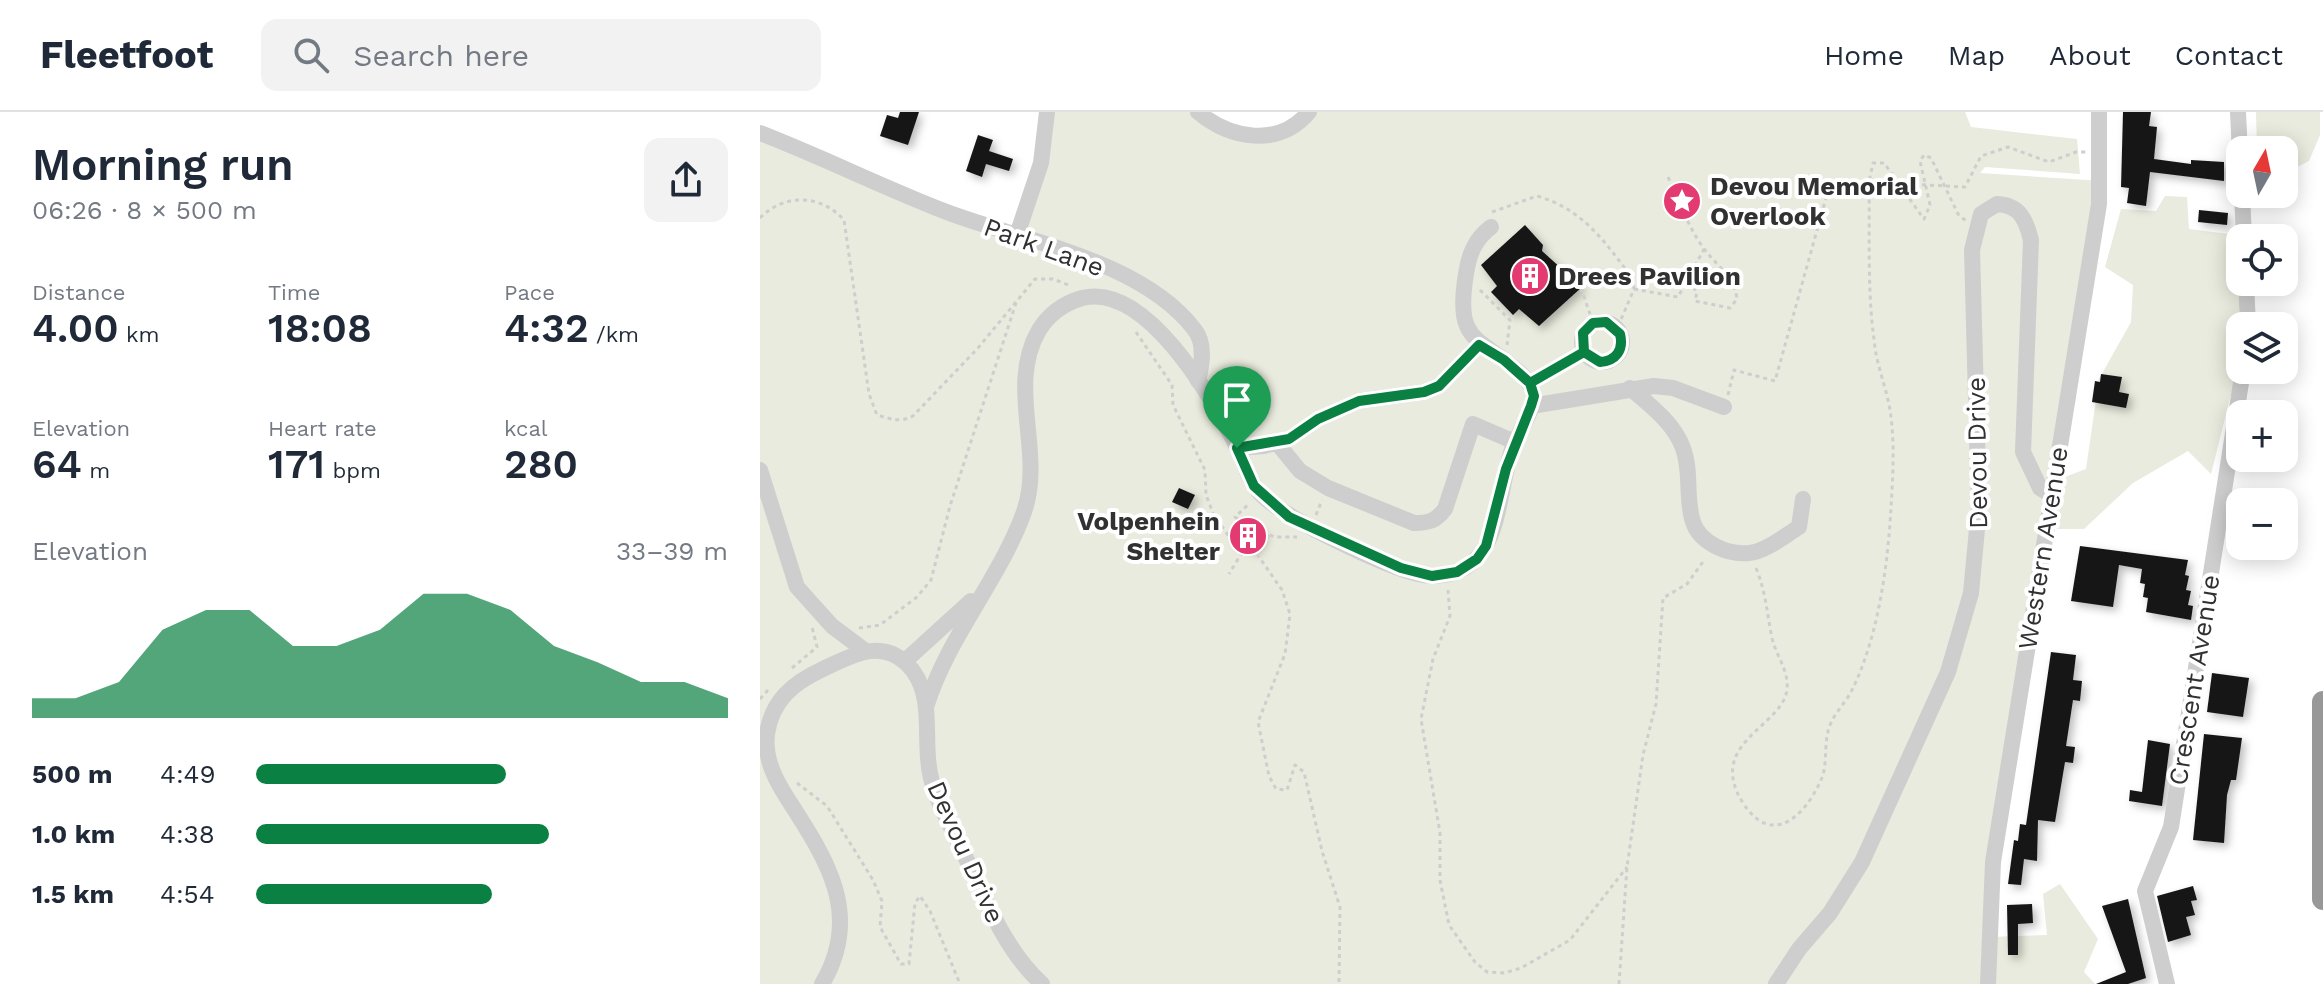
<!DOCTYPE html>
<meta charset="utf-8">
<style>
body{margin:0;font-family:"Work Sans",sans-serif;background:#f2f2f3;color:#1f2937;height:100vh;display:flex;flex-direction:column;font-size:30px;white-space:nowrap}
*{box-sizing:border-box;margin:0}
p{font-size:26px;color:#747a83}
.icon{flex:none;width:44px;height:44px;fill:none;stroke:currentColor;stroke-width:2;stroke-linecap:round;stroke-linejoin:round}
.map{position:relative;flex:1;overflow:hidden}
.details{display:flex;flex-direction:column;background:#fff;width:760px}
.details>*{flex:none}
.needle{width:52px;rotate:9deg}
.buttons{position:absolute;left:1466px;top:24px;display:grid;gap:16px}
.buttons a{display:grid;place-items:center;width:72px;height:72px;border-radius:16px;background:#fff;box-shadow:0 4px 20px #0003;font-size:40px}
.pin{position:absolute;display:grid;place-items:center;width:68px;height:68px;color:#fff;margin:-82px -34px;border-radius:50% 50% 50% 0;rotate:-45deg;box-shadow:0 0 8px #0007}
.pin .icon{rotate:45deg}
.round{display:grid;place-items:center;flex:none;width:84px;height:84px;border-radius:16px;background:#f2f2f3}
.head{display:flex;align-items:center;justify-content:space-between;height:136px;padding:0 32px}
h1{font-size:44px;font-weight:600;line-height:60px}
.metrics{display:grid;grid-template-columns:repeat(3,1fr);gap:12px;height:136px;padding:8px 32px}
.metrics div{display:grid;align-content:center}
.metrics b{font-size:40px;font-weight:600}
.metrics small{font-size:22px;font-weight:400}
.metrics p{font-size:22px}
.chart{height:224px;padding:16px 32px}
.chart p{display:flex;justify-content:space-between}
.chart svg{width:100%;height:144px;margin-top:8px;fill:#0b8043;opacity:.7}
ul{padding:0 32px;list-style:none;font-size:26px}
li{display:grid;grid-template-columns:128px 96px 1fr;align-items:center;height:60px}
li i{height:20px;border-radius:10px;background:#0b8043}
header{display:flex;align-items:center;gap:48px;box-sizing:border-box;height:112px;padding:0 40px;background:#fff;border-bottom:2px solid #e0e1e3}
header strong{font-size:38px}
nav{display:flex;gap:44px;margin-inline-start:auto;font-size:28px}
.search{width:560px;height:72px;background:#f2f2f3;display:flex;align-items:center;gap:20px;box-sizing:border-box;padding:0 28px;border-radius:16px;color:#747a83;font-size:30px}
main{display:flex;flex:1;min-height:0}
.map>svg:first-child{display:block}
.green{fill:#e8ebdd}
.building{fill:#181818;filter:url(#shadow)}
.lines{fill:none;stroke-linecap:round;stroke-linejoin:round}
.path{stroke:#cecece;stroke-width:3;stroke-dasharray:4 4;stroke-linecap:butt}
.minor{stroke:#cecece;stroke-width:16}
.highway{stroke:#989898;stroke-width:22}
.route-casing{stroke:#fff;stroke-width:16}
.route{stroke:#0b8043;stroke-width:10}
.labels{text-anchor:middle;stroke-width:8;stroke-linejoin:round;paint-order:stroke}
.poi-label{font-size:26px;font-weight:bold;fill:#313131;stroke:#fff;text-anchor:start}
.street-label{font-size:26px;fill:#313131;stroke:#fff}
</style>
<header>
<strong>Fleetfoot</strong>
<div class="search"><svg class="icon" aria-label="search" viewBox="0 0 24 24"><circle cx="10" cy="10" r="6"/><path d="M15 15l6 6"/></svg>Search here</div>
<nav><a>Home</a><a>Map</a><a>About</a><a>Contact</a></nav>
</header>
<main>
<section class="details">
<div class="head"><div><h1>Morning run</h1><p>06:26 · 8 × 500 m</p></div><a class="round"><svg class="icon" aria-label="share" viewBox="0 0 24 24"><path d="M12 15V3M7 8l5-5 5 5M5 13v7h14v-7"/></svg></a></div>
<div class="metrics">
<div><p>Distance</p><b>4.00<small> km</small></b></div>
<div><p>Time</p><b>18:08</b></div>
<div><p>Pace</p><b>4:32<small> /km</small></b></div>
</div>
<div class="metrics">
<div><p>Elevation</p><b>64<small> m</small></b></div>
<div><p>Heart rate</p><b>171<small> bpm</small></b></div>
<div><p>kcal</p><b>280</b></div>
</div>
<div class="chart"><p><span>Elevation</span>33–39 m</p>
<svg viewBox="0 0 160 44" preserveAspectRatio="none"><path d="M0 44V38L10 38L20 33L30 17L40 11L50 11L60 22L70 22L80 17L90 6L100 6L110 11L120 22L130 27L140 33L150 33L160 38V44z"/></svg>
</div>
<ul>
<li><b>500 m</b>4:49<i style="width:53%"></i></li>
<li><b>1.0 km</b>4:38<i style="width:62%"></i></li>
<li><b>1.5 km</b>4:54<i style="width:50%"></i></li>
</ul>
</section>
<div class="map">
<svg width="1563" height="872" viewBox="0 0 1563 872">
<defs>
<filter id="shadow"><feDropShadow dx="4" dy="4" stdDeviation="4" flood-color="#0004"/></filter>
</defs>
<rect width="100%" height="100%" fill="#fff"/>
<g class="green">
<polygon points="287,0 438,0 497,25 549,0 1205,0 1211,15 1317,27 1320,62 1225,55 1220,61 1342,69 1294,369 1326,357 1339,267 1371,210 1373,173 1345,155 1361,97 1396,99 1405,84 1427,85 1429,117 1477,123 1480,231 1474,270 1451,362 1428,339 1373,371 1324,417 1285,417 1229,825 1287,823 1283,782 1300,772 1338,827 1324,860 1335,872 0,872 0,21 257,123"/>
<polygon points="1496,0 1560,0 1560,23 1549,49 1535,56 1524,55 1524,38 1497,38"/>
</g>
<g class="building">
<polygon points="140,0 159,0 148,33 120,24 127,3 138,6"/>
<polygon points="1363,0 1391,0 1389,14 1397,15 1394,47 1431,52 1431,48 1464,50 1464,69 1390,60 1386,94 1367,91 1369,76 1361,75"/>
<polygon points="218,23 233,28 229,39 253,47 249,59 226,52 222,65 206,59"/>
<polygon points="1439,98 1468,101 1467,113 1438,110"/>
<polygon points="765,113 783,133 782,139 822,175 779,214 759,197 753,203 731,180 737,174 721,153"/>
<polygon points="1341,262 1362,265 1359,280 1369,282 1366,296 1332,290 1335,269 1340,270"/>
<polygon points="419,376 435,383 428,397 412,390"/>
<polygon points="481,409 505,421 495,440 470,426"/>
<polygon points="1320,434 1428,448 1425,463 1429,464 1426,478 1431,479 1428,493 1433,494 1431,508 1386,500 1388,486 1383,485 1385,472 1380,471 1382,457 1359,453 1353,495 1311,489"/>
<polygon points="1291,540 1316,543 1313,568 1322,569 1320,589 1313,588 1306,634 1315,635 1313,651 1305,650 1295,710 1278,708 1277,749 1264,747 1261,773 1248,772 1254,728 1258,729 1260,712 1266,713"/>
<polygon points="1452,561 1489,566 1483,605 1447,600"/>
<polygon points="1444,622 1482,626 1476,668 1471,668 1467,683 1464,731 1433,728"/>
<polygon points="1388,628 1410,632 1402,694 1369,689 1370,678 1382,680"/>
<polygon points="1433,774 1437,788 1431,789 1435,803 1426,805 1431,823 1408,830 1397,784"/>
<polygon points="1368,787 1386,866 1368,872 1336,872 1366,860 1342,794"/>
<polygon points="1272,792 1273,811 1258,812 1258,843 1248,843 1247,793"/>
</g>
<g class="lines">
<g class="path">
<path d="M908,65C919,89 927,112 942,134C955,153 974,163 977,187L970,196L935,189L937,180L927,168"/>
<path d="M732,100L777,84C823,97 845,130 873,167L874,177L857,217"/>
<path d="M0,106C24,81 61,82 84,108L109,282L117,303C131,307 140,311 153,304L218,236L275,167H293L311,174"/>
<polyline points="821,176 830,202"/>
<polyline points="874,177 918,185 944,137"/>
<polyline points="720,178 750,208 747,233"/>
<polyline points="376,220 412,273 413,293 445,358 446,383 453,401 470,426 486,434 469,462"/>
<polyline points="968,283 974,258 1015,269 1071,68 1205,75 1221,44 1248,35 1289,50 1316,40 1326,40"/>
<polyline points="556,403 562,388"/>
<polyline points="481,409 514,425 537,425"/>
<polyline points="470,426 481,409 475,405 490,391"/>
<polyline points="486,434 497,442 509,423"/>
<polyline points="497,442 522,478 530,502 525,542 498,610 509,664 516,677 527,678 535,653 544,660 562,739 580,795 579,872"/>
<path d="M996,456C1006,480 1007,502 1012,526C1016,544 1029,558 1027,578C1022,615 945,631 983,691C1012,736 1045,704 1061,668C1069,650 1062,627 1072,609C1077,598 1087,589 1092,578C1118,526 1128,453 1131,395C1133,364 1135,329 1130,298C1126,274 1116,252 1114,227C1107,176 1110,121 1109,70L1113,51H1124L1164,107L1170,93L1160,49L1164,43L1171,46L1198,102L1206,109"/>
<polyline points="688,478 690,504 673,547 661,607 680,721 680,768 689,813 715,850 727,860 744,861 761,856 810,828 867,755"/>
<polyline points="99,516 120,513 157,485 171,468 190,394 256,191"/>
<polyline points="32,556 57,535 52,515"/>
<polyline points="0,587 9,577"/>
<polyline points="37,671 67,694 113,768 122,789 120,815 141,852 149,852 155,791 160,784 170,799 200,872"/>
<polyline points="859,872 867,755 883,643 896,592 903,486 927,472 945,447"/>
</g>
<g class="minor">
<path d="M438,0C470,27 519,36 549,0"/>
<polyline points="1478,0 1480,43"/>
<path d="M0,21C62,45 122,75 184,99C262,129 381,148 434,217C446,231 442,253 438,269"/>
<polyline points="1482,82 1484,126"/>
<polyline points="257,123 281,51 287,0"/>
<polyline points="1486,170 1488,214"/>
<circle cx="842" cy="230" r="20"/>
<polyline points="770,271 824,240"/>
<path d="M870,276C890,293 914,311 923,336C932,360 925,386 933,410C940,431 967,443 989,441C1005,440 1026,423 1039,415L1043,387"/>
<polyline points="771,294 894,274 913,276 964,295"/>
<path d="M517,331L540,359L568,376L654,411C669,411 676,409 685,397L713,312L755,330"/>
<polyline points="477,336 504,334 529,327 558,307 599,289 664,280 679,274 719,233"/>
<polyline points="0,358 37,475 72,514 104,538"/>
<polyline points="145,549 211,489"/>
<path d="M166,595C188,524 239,469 264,400C285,340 246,275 279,218C289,202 305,191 322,186C386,170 451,284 476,333C484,349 488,368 500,381C523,406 624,454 658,462C670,465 687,464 698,459C709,455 718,446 724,437C742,406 741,365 754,332C760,318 775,297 773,281C772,274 768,269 763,264C720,223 694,234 706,162C709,142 715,127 731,115"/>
<path d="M62,872C103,803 67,748 29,689C16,669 4,647 7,622C12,588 33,571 63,557C90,545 119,526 146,551C178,581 161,628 171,666C177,691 191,714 202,738C225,785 243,836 282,872"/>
<path d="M1016,872L1039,837L1070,801L1102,750L1188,560L1211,481L1219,396L1212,138L1221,102L1237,92C1260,93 1266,108 1271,128L1263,340L1280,376L1291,383"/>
<polyline points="1228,872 1233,750 1339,92 1339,0"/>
<polyline points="1407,872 1385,779 1411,715 1483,258"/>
</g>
<polyline class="highway" points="1563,590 1563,787"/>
</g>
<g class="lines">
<defs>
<path id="route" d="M477,336L494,374L529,405L641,456L672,464L697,460L717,447L726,434L746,357L771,294L774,284L770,271L824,240L823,221L833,211L846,210L860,222C864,238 856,249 840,250L824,240L770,271L744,248L719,233L679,274L664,280L599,289L558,307L529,327L477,336"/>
</defs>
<use href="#route" class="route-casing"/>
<use href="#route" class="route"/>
</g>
<defs>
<symbol id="sight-disc" viewBox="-11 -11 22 22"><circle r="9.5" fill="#e23a71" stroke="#fff"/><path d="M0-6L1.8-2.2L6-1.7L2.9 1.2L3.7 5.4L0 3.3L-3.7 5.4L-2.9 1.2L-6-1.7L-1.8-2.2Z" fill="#fff"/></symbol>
<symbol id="building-disc" viewBox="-11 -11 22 22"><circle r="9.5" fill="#e23a71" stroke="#fff"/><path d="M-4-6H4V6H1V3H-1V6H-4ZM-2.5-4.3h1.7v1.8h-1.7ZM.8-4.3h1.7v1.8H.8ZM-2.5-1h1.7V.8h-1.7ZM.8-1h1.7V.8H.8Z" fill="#fff"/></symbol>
</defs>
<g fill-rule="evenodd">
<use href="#sight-disc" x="900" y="67" width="44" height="44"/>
<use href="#building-disc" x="748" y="142" width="44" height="44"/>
<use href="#building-disc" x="466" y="402" width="44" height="44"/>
</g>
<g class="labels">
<g class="poi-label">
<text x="950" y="83">Devou Memorial<tspan x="950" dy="30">Overlook</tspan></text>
<text x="798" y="173">Drees Pavilion</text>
<text x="460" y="418" text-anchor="end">Volpenhein<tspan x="460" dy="30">Shelter</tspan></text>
</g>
<g class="street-label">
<text transform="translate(284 135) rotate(20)" y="9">Park Lane</text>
<text transform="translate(1217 341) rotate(-91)" y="9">Devou Drive</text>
<text transform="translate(1283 436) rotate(-81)" y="9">Western Avenue</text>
<text transform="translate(1434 568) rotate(-81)" y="9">Crescent Avenue</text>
<text transform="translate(206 740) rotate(66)" y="9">Devou Drive</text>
</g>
</g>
</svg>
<div class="buttons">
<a><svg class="needle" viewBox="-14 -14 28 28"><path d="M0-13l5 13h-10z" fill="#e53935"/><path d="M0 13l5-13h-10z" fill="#747a83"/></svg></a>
<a><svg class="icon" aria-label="locate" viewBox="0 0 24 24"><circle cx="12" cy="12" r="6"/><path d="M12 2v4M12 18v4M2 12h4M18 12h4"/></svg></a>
<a><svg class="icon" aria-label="layers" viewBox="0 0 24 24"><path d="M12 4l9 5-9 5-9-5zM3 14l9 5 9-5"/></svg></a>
<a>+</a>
<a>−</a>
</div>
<div class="pin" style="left:477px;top:336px;background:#1e9e55"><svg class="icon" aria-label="arrive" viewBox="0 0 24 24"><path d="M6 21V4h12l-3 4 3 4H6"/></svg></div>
</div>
</main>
